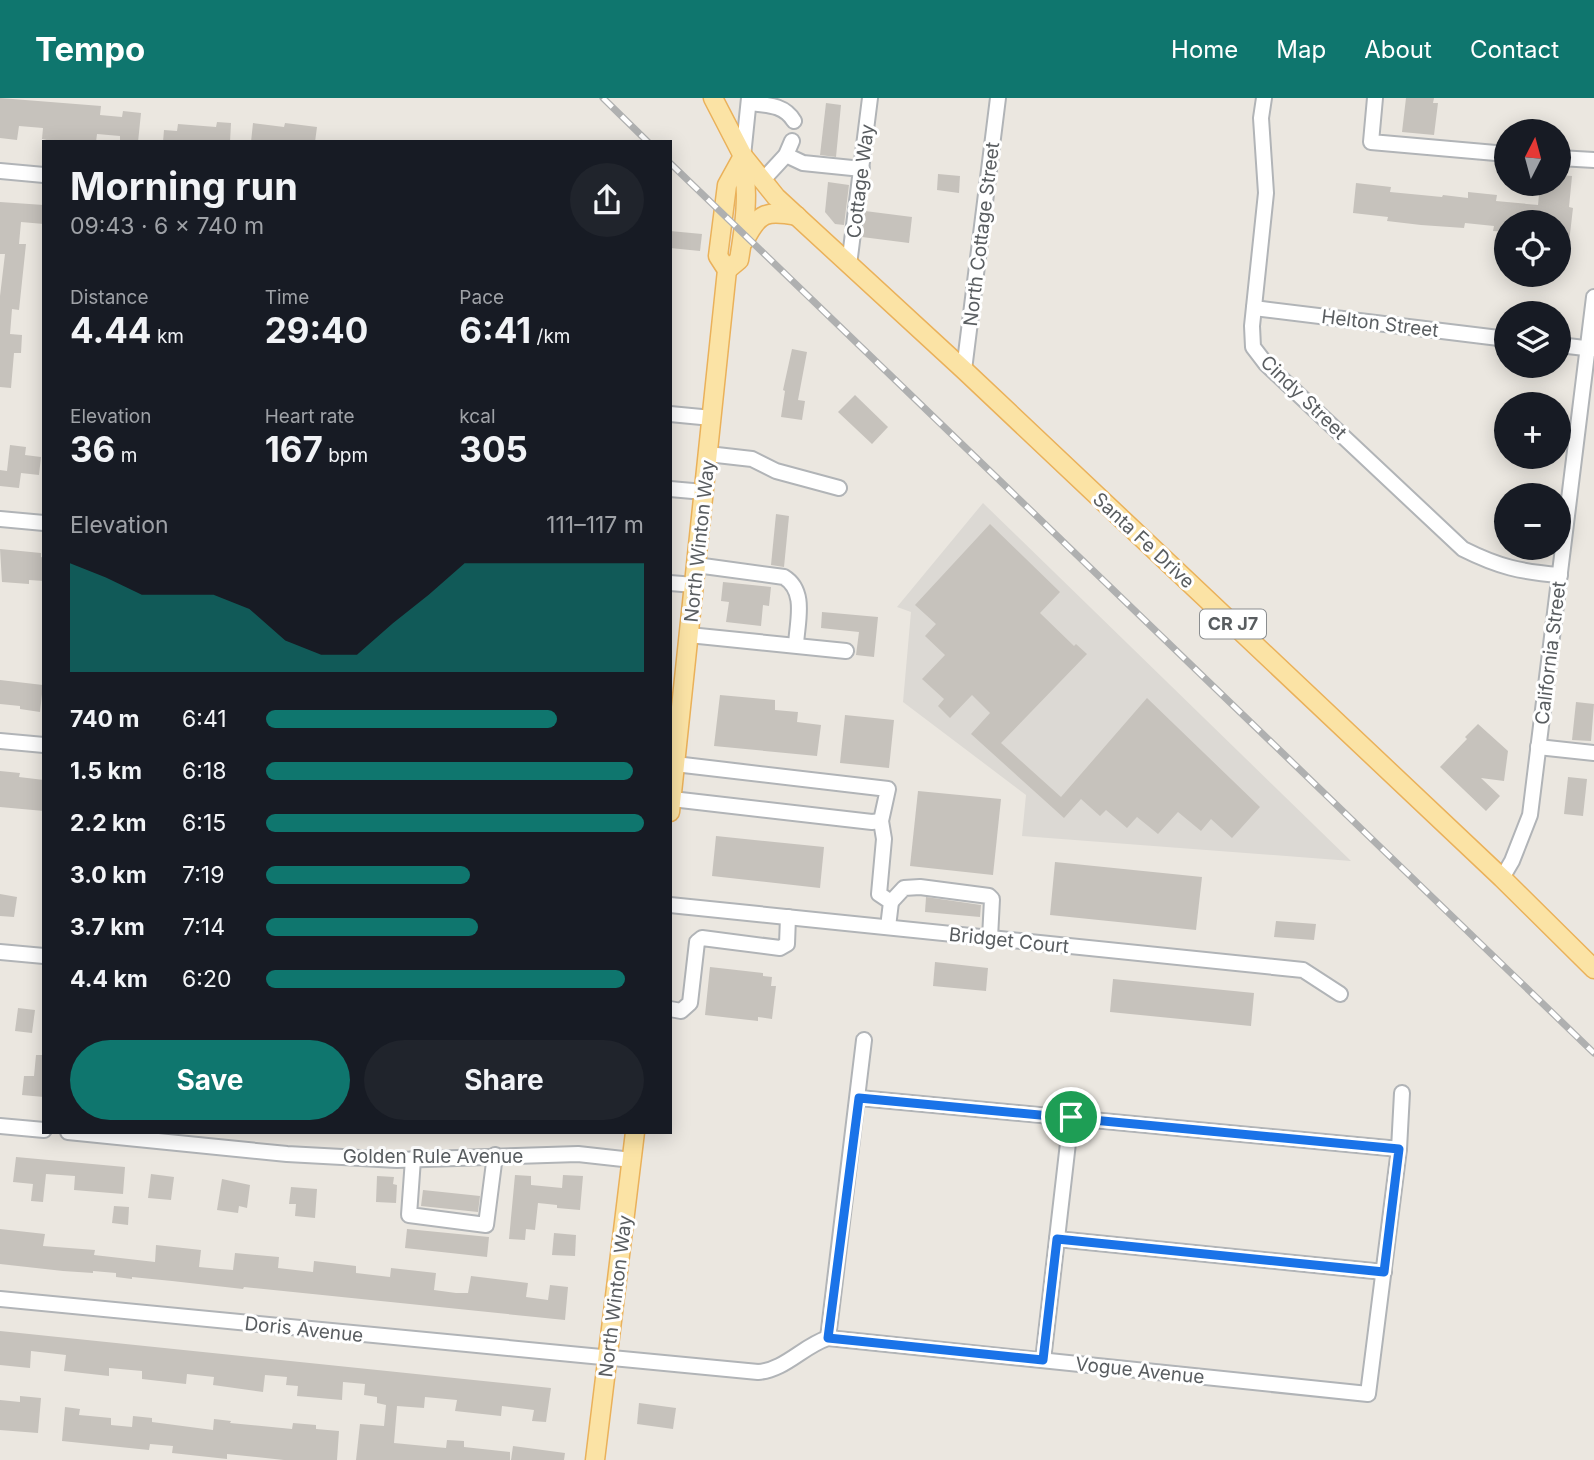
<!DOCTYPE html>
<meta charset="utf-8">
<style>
body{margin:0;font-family:Inter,sans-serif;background:#20242c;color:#f1f3f6;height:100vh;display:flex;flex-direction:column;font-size:26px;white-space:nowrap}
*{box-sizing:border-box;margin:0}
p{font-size:23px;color:#9ea1a6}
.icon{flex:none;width:38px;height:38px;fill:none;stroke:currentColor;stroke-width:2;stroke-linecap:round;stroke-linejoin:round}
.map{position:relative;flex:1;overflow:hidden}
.drawer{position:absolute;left:42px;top:42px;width:630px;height:994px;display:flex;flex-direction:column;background:#171b24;border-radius:0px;box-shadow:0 4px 18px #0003}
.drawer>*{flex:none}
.needle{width:46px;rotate:6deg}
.fabs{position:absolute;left:1494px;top:21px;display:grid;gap:14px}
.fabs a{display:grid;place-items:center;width:77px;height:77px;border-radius:50%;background:#171b24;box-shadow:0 4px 18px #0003;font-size:35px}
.pin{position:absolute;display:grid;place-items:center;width:60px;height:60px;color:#fff;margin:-30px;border:4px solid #fff;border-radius:50%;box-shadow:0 2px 7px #0007}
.round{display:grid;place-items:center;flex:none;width:74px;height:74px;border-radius:37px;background:#20242c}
.head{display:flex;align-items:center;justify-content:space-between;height:119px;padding:0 28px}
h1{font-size:38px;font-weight:700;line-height:52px}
.stats{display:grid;grid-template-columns:repeat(3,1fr);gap:10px;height:119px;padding:7px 28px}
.stats div{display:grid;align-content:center}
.stats b{font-size:35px;font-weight:700}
.stats small{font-size:19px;font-weight:400}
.stats p{font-size:19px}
.chart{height:196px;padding:14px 28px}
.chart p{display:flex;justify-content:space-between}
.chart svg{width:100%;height:126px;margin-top:7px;fill:#0f766e;opacity:.7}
.action{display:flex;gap:14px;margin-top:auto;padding:14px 28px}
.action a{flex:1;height:80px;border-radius:42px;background:#0f766e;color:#fff;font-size:28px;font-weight:700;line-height:80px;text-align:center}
.action a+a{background:#20242c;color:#f1f3f6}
ul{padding:0 28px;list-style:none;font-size:23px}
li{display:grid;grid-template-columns:112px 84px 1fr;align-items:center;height:52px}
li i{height:18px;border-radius:9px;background:#0f766e}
header{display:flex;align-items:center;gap:42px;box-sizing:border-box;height:98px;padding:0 35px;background:#0f766e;color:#fff}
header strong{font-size:33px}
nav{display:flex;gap:38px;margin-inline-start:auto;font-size:24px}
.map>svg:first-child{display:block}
.industrial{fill:#dcd9d4}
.building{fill:#c6c2bc}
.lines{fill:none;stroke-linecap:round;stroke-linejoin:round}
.minor-casing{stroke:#b1b4b7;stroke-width:18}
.major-casing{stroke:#eab15a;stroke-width:21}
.minor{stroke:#fff;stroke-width:14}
.major{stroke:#fbe3a5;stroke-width:18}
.rail-casing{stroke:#afb0b0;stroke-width:7}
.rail{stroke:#fff;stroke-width:4.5;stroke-dasharray:13;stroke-linecap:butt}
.route-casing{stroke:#fff;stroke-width:14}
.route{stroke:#1a73e8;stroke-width:9}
.labels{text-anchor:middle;stroke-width:6;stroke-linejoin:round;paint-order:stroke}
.shield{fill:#fff;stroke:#8b8e90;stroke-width:2}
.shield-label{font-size:18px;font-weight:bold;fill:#595d60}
.street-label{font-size:19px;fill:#595d60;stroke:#fff}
</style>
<header>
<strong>Tempo</strong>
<nav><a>Home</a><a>Map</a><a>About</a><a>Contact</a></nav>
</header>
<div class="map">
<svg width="1594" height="1362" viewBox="0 0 1594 1362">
<rect width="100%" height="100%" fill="#ebe7e0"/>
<polygon class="industrial" points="983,405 1351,763 1022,738 1026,697 903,604 911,514 897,509"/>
<g class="building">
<polygon points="0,0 101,8 100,17 122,19 123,13 141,15 138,44 120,44 120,38 97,36 96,44 56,44 42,41 43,30 19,28 17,42 0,40"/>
<polygon points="1406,0 1434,0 1433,5 1438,5 1434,37 1402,34"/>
<polygon points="826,5 841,7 836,59 820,57"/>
<polygon points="217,24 231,25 230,44 163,44 164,32 177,33 178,26 216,29"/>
<polygon points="253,25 284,29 285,25 317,29 315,44 251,44"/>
<polygon points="938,76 960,78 959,95 937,92"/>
<polygon points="1559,77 1572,78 1569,109 1573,110 1567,162 1559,162 1559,124 1507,124 1507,134 1493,133 1494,128 1465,125 1464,130 1421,127 1387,123 1388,119 1353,115 1356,85 1391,89 1390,94 1442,99 1443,97 1468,100 1468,94 1497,97 1496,103 1538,107 1540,86 1559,86"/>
<polygon points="828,84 849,87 844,127 835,126 825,114"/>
<polygon points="0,104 44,107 44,126 21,124 19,146 26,146 19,212 12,211 10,236 22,237 21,255 14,255 11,290 0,289 0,198 5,156 0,156"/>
<polygon points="865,113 912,119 909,145 862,139"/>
<polygon points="670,133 702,136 700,153 670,150"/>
<polygon points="792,251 807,254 798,302 805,303 802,322 781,319 785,293 783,292"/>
<polygon points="855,297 888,329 872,346 838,314"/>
<polygon points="10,347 26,349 25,357 41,359 39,377 21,375 19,390 0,388 0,372 7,373"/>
<polygon points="776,416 789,418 784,469 771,467"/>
<polygon points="990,426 1060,494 1040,515 1074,548 1076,546 1087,556 1001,645 1061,699 1147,600 1260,709 1232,740 1211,721 1201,733 1178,714 1158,736 1137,719 1127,730 1106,712 1100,718 1081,701 1064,720 971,636 990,615 972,597 950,620 938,608 944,601 922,581 945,557 925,538 936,526 915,507"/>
<polygon points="0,451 41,455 41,459 44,460 44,483 29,482 29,486 2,484"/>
<polygon points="723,484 771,489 769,508 763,507 761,528 726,524 729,504 721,503"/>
<polygon points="822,514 878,519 874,559 856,557 859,534 821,530"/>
<polygon points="0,582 43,587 40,614 20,611 20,608 0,606"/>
<polygon points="720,597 775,602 775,612 798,614 797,624 821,627 817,658 714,648"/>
<polygon points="1576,604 1594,606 1591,643 1572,642"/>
<polygon points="845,617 894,622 889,670 840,665"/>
<polygon points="1478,626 1508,653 1504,683 1481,680 1500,698 1486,713 1440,669 1467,641 1465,639"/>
<polygon points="0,673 20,675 19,679 44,682 44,713 0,709"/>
<polygon points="1568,679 1587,681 1583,718 1564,716"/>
<polygon points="918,693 1001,701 993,777 910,768"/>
<polygon points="716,738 824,749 820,790 712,778"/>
<polygon points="1055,764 1202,779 1196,832 1050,817"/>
<polygon points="0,796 17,799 14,819 0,818"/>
<polygon points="926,799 981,807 980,819 925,814"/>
<polygon points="1276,823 1316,826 1314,842 1274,839"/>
<polygon points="935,864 988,870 986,893 933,888"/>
<polygon points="710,869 763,875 763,878 772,879 771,888 776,888 772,921 758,919 758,923 705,917"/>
<polygon points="1113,881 1254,895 1251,928 1110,914"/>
<polygon points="18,910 35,912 32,935 15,933"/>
<polygon points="36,957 44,957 44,999 22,997 24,978 34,978"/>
<polygon points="16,1059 125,1069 123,1096 74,1092 75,1078 46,1076 43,1104 31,1103 33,1086 13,1084"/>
<polygon points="151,1076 174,1079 171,1102 148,1100"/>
<polygon points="515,1077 531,1078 531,1087 562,1090 563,1077 583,1078 580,1112 557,1110 557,1107 538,1105 535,1132 526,1131 525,1142 509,1141"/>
<polygon points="377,1078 394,1079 393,1086 397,1087 396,1105 376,1104"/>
<polygon points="222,1081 250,1087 247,1110 239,1108 238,1115 217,1112"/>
<polygon points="291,1089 317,1091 315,1120 295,1118 296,1106 289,1106"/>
<polygon points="423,1092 480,1098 478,1114 421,1108"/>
<polygon points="114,1108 129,1109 128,1127 112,1125"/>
<polygon points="0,1131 45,1136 43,1148 95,1152 94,1157 155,1164 156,1147 201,1152 199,1169 220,1171 233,1172 235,1155 279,1159 278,1170 313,1174 314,1163 356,1168 356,1175 390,1179 391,1170 436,1175 434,1192 456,1195 468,1195 471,1178 528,1185 526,1199 548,1202 550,1187 568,1189 565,1222 244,1189 243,1191 172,1183 132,1179 132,1181 116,1179 116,1175 93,1173 93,1175 63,1173 0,1166"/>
<polygon points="407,1131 489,1139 487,1159 405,1150"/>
<polygon points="554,1135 576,1137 575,1158 552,1157"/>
<polygon points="0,1233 551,1290 546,1324 532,1323 534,1312 502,1308 501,1318 455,1313 457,1302 425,1299 424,1310 397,1308 394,1345 446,1350 447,1342 464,1343 464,1349 510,1354 510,1362 356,1362 360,1326 384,1328 386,1307 377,1305 377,1299 364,1297 365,1286 343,1284 342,1302 297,1298 298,1288 286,1287 287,1279 265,1277 263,1294 213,1287 214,1279 187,1276 186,1286 142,1281 142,1273 109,1270 109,1278 64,1273 66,1257 31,1253 30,1270 0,1267"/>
<polygon points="20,1298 41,1300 38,1335 0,1332 0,1302 20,1304"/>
<polygon points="639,1305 676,1310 673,1331 637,1326"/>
<polygon points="65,1309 80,1311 79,1317 111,1320 111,1327 132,1329 133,1318 152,1320 152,1324 213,1332 214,1321 231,1323 230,1325 292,1331 293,1325 316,1327 316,1331 339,1333 337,1362 284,1362 227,1356 227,1361 172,1355 173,1348 150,1346 149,1352 62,1343"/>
<polygon points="513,1348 565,1355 564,1362 511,1362"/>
</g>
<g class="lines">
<defs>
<g id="minor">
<path d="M1264,0L1261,20L1266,95L1252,228L1253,249L1266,266L1463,451C1499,469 1521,474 1560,477"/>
<polyline points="1375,0 1371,44 1507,56"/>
<path d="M749,5C766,7 784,6 794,23"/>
<polyline points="786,57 803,65 862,71"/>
<polyline points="743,58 749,0"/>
<polyline points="1559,60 1594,62"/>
<polyline points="0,73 44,77"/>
<polyline points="762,83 786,57 792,43"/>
<polyline points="849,167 870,0"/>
<polyline points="1254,210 1507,241"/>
<polyline points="1559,247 1594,251"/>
<polyline points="964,272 998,0"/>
<polyline points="670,316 712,320"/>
<polyline points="708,356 752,361 776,373 839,390"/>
<polyline points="670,391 704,394"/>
<polyline points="0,421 44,425"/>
<path d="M696,467L784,479C807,493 797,524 796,547"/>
<polyline points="670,485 694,487"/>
<polyline points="689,537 846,553"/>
<polyline points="0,643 44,647"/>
<polyline points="1538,649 1594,655"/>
<polyline points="675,666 888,691 881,723 884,741 879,796 891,804 888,829"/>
<polyline points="672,701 872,724 881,723"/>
<polyline points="1502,780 1512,763 1530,717 1594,199"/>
<polyline points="891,804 904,790 920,789 989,798 992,801 990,840"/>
<polyline points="670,807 1303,872 1340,896"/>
<polyline points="0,854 44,858"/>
<polyline points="670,911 681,913 690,905 697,844 702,840 780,850 787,846 788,819"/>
<polyline points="859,1000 1399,1051"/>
<polyline points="0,1028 44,1032"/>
<polyline points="68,1034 287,1056 397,1062 578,1056 632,1062"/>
<polyline points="413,1061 409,1117 486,1127 495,1057"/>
<polyline points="1057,1141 1384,1174"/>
<path d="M0,1201L758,1274C785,1272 803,1248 828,1240L1368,1296L1399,1051L1402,995"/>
<polyline points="828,1240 864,942"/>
<polyline points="1043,1262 1071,1019"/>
</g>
<g id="major">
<polyline points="713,0 743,58 776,99 964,272 1502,780 1594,871"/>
<path d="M745,142C759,114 767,112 797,118"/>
<path d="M727,172L739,162C745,126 749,97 743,60"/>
<polyline points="670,714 727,172 718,158 727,87 743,58"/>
<polyline points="595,1362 635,1034"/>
</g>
</defs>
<use href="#minor" class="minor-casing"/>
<use href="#major" class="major-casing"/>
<use href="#minor" class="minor"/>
<use href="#major" class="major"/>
<defs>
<g id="rail">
<polyline points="603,0 648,44"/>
<polyline points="670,65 1594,955"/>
</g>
</defs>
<use href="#rail" class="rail-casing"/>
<use href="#rail" class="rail"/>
</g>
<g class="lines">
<defs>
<polygon id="route" points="859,1000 1399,1051 1384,1174 1057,1141 1043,1262 828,1240"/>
</defs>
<use href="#route" class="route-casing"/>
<use href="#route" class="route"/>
</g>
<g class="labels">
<rect class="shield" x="1200" y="511.5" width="66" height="29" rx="5"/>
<g class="shield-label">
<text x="1233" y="532">CR J7</text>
</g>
<g class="street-label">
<text transform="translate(860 83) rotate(-83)" y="7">Cottage Way</text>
<text transform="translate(981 136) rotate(-83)" y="7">North Cottage Street</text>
<text transform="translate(1380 225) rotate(7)" y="7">Helton Street</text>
<text transform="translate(1304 299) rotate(44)" y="7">Cindy Street</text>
<text transform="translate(1144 442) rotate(43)" y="7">Santa Fe Drive</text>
<text transform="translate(699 443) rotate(-84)" y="7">North Winton Way</text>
<text transform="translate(1550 555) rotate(-83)" y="7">California Street</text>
<text transform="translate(1009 842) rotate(6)" y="7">Bridget Court</text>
<text x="433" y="1065">Golden Rule Avenue</text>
<text transform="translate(615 1198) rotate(-83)" y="7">North Winton Way</text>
<text transform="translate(304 1231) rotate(6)" y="7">Doris Avenue</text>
<text transform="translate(1140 1272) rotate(6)" y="7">Vogue Avenue</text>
</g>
</g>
</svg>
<div class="fabs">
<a><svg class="needle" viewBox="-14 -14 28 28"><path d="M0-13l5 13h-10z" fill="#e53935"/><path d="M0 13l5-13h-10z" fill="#9ea1a6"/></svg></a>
<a><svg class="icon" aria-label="locate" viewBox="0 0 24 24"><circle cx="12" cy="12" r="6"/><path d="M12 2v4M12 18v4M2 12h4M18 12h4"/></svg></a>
<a><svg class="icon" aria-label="layers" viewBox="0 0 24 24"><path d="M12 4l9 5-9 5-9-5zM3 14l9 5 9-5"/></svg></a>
<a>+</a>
<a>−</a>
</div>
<div class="pin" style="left:1071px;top:1019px;background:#1e9e55"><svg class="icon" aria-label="arrive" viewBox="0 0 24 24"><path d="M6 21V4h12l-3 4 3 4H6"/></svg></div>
<section class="drawer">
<div class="head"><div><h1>Morning run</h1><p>09:43 · 6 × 740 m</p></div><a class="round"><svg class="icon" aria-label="share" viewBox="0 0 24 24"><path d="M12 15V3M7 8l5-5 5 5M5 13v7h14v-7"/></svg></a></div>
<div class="stats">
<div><p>Distance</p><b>4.44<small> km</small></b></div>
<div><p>Time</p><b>29:40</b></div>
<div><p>Pace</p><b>6:41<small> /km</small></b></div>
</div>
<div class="stats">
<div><p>Elevation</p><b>36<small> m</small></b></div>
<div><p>Heart rate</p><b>167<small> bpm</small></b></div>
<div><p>kcal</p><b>305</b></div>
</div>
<div class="chart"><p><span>Elevation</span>111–117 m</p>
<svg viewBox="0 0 160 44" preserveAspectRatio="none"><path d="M0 44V6L10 11L20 17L30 17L40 17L50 22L60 33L70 38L80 38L90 27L100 17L110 6L120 6L130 6L140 6L150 6L160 6V44z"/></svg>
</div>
<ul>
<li><b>740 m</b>6:41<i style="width:77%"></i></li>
<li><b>1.5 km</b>6:18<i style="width:97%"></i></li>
<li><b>2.2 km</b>6:15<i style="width:100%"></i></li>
<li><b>3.0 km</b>7:19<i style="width:54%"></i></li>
<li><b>3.7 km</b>7:14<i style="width:56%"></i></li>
<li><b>4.4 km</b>6:20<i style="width:95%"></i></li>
</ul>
<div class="action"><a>Save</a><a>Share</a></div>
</section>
</div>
